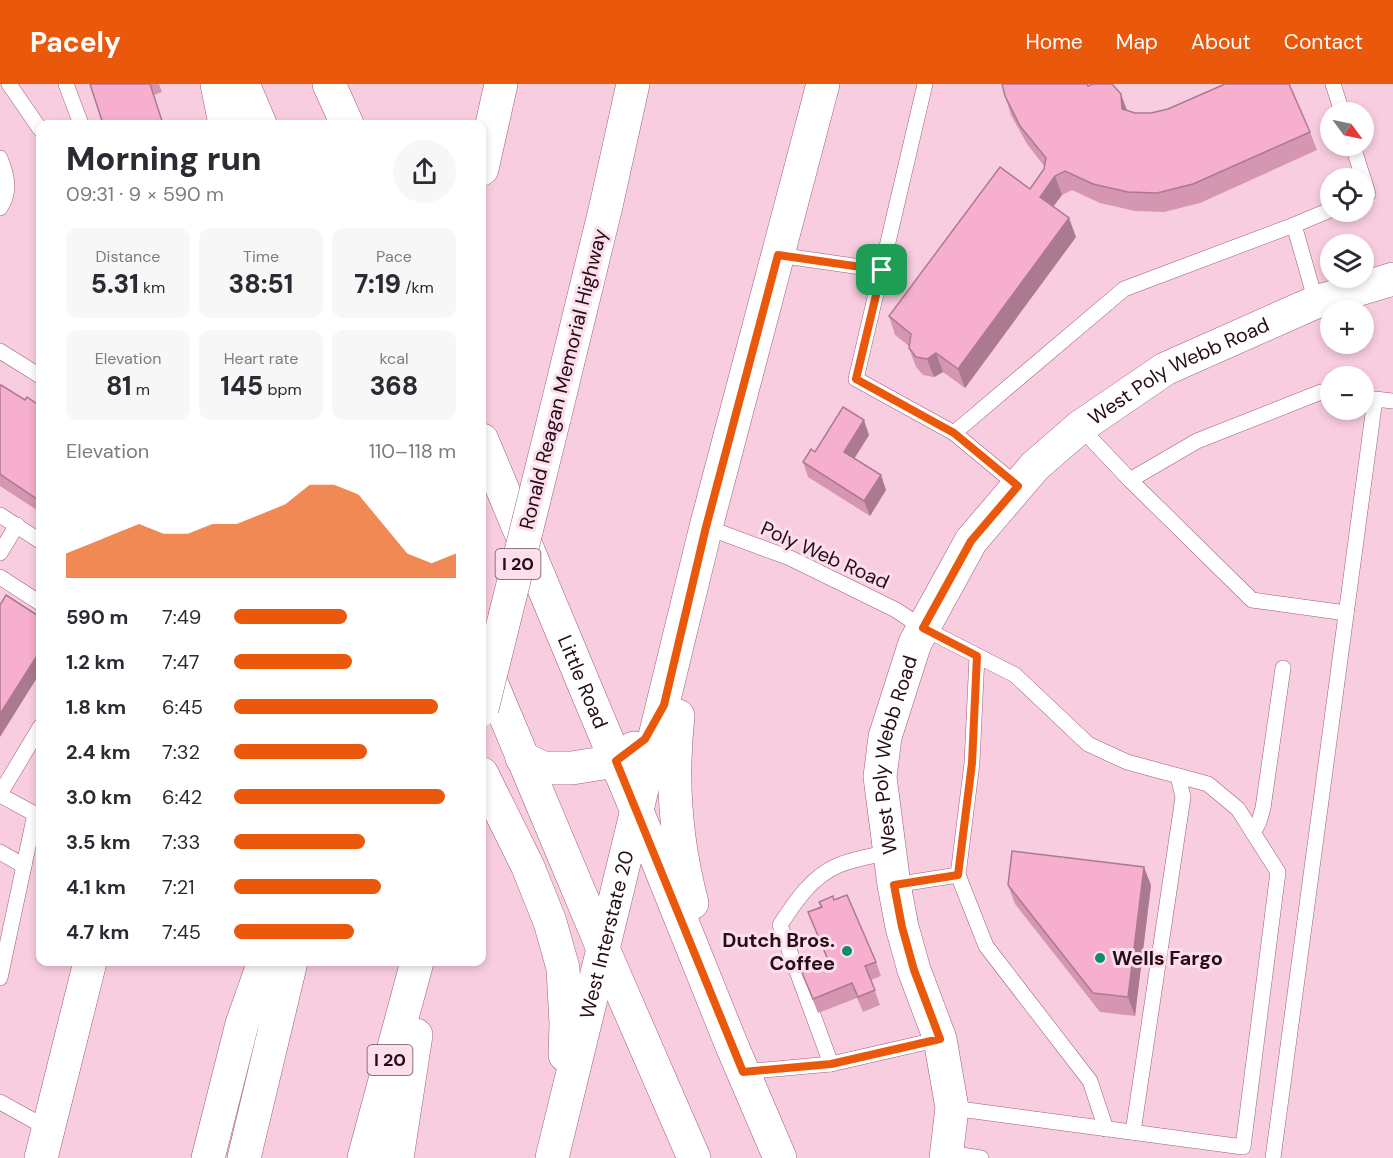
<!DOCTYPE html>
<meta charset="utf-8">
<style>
body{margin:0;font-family:"DM Sans",sans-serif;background:#f7f7f7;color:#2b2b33;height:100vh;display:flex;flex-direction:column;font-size:22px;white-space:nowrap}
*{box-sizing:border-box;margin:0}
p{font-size:20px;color:#7c7c81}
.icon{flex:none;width:33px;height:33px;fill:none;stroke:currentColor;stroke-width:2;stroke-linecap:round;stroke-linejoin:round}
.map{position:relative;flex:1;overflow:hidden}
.drawer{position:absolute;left:36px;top:36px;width:450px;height:846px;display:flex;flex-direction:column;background:#fff;border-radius:12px;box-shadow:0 3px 9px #0003}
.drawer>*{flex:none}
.needle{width:39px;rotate:123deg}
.controls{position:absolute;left:1320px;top:18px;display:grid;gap:12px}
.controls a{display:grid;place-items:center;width:54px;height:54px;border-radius:50%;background:#fff;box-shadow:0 3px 9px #0003;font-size:30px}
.pin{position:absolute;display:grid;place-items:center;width:51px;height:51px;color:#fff;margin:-26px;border-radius:12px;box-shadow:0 3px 9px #0006}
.round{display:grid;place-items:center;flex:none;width:63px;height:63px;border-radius:32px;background:#f7f7f7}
.overview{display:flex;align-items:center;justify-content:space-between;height:102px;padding:0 30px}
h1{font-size:33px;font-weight:800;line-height:45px}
.figures{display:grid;grid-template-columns:repeat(3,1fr);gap:9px;height:102px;padding:6px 30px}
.figures div{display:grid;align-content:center;border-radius:12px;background:#f7f7f7;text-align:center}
.figures b{font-size:26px;font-weight:800}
.figures small{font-size:16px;font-weight:400}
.figures p{font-size:16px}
.chart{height:168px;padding:12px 30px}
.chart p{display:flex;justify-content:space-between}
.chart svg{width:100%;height:108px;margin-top:6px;fill:#ea580c;opacity:.7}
ul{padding:0 30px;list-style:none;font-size:20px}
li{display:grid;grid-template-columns:96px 72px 1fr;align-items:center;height:45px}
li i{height:15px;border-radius:8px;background:#ea580c}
header{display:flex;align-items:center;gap:36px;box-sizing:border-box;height:84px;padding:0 30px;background:#ea580c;color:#fff}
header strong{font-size:28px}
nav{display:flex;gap:33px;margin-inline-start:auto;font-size:21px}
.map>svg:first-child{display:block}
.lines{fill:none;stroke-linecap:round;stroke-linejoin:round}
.service-casing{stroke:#9d5e7b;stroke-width:16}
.tertiary-casing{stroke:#9d5e7b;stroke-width:34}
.secondary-casing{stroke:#9d5e7b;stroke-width:34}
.motorway-casing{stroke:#9d5e7b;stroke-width:34}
.service{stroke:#fff;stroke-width:15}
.tertiary{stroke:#fff;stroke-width:33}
.secondary{stroke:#fff;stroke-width:33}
.motorway{stroke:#fff;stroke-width:33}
.motorway-bridge-casing{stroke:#9d5e7b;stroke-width:34;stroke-linecap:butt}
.motorway-bridge{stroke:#fff;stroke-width:33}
.wall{fill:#d496b1}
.shaded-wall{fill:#ac7a90}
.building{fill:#f6afce;stroke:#ac7a90;stroke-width:1.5}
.route-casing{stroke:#fff;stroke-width:12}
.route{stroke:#ea580c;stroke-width:8}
.poi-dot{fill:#0e8b6f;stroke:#fddfeb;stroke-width:2}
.labels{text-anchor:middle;stroke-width:6;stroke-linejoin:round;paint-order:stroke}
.shield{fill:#fddfeb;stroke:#664c58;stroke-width:1.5}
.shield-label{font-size:18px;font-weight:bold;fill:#260d19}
.street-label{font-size:20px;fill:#260d19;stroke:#fddfeb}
.poi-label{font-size:20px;font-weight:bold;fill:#260d19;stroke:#fddfeb;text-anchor:end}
</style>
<header>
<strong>Pacely</strong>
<nav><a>Home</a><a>Map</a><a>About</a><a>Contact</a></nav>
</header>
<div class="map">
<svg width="1393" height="1074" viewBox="0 0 1393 1074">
<rect width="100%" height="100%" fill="#f9cde0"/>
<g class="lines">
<defs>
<g id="service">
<polyline points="9,0 40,45"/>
<polyline points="66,0 81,40"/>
<polyline points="925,0 856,295 954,349"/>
<polyline points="1333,0 1342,28"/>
<polyline points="1353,62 1363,94"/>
<path d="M0,74C7,91 11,108 0,124"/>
<polyline points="1364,96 1368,110 1364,112"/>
<polyline points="778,171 882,186"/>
<polyline points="1316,218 1294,141 1330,126"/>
<polyline points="0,267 40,292"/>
<polyline points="1080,343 1130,396 1197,357 1321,308 1330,309"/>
<polyline points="1130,396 1252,516 1346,529"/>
<polyline points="1018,402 954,349 1124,205 1294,141"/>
<polyline points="0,431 40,457"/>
<polyline points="706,443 790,474 896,526 923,544 1015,591 1088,660 1127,678 1208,700 1238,725 1278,788 1243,1063 952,1024"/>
<polyline points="0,469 17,441"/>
<polyline points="0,493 40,519"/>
<polyline points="0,710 40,643"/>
<polyline points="0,711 35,730"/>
<polyline points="1253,749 1259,738 1263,724 1283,584"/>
<polyline points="0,768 24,782"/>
<polyline points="958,791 986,862 1090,997 1106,1045"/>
<polyline points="894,801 958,791 972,679 977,572"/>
<polyline points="0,894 35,730 40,734"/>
<path d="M831,980L780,841C795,818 812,792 839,781C854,775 873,772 889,768"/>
<polyline points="743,988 831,980 940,955"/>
<polyline points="0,1018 47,1044"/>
<polyline points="1133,1048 1183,713 1178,692"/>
<polyline points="948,1069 981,1074"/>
<polyline points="1273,1074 1375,315 1393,317"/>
</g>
<g id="tertiary">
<path id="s1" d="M946,1074L952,1024L940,955L914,886L902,843L894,801L880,693L885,653L915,559L971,457L1035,382L1080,343L1165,285L1316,218L1393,195"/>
</g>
<g id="secondary">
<polyline points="217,0 225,40"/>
<polyline points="243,0 260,40"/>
<polyline points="329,0 347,40"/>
<path id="s2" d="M482,356L654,768L732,962L780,1074"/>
<polyline points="483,579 604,867 694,1074"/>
<path d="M678,632C671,694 676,759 692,819"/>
<polyline points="522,674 543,684 572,684 616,677 634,664"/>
<polyline points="482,690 528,783 550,838 563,884 566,940 565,971"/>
<polyline points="41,1074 90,878"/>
<path id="s3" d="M552,1074L706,443L823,0"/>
</g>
<g id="motorway">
<polyline points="482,85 501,0"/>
<polyline points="554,335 606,122 633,0"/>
<polyline points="208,1074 242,940 264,878"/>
<polyline points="244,1074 291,878"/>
<polyline points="364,1074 417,878"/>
<polyline points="397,1074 416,951"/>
</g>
</defs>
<use href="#service" class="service-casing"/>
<use href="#tertiary" class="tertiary-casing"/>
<use href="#secondary" class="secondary-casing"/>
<use href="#motorway" class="motorway-casing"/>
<use href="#service" class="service"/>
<use href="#tertiary" class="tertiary"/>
<use href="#secondary" class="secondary"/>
<use href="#motorway" class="motorway"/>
<defs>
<polyline id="motorway-bridge" points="482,625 554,335"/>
</defs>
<use href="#motorway-bridge" class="motorway-bridge-casing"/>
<use href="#motorway-bridge" class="motorway-bridge"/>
</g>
<g class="wall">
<polygon points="90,0 159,0 162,8 154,11"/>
<polygon points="1088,2 1127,26 1135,29 1310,48 1317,66 1200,119 1164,128 1135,127 1100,119 1072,106 1062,111 1053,123 1076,153 965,304 943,288 934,293 923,291 916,283 909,264 909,262 895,251 889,232 1030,105 1044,85 1045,83 1027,60 1011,31 1005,12"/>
<polygon points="0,302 25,316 40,322 40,428 0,402"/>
<polygon points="869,351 854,375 886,406 870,432 808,393 803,378 815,368"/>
<polygon points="1008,801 1151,801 1135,932 1100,928 1015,820"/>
<polygon points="834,816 876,878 881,892 871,896 880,921 863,928 857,914 818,929 802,889 828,878 808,828"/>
</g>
<g class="shaded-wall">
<polygon points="1121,10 1128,29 1122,25"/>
<polygon points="1055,92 1062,111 1046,132 1040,113"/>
<polygon points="1069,134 1076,153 965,304 958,285"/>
<polygon points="936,269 943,288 934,293 927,275"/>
<polygon points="864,336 869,351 849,383 844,368"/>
<polygon points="881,391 886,406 870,432 864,417"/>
<polygon points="40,567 40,589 0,653 0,630"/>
<polygon points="1144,783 1151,801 1135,932 1128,913"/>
</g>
<g class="building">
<polygon points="90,0 150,0 163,40 103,40"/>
<polygon points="1002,0 1087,0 1088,2 1093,0 1112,0 1121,10 1122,25 1135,29 1151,29 1168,25 1225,0 1289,0 1310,48 1193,100 1157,109 1128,108 1093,100 1065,87 1055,92 1040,113 1069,134 958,285 936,269 927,275 916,273 909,264 911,250 889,232 1000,83 1030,105 1044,85 1046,74 1020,42 1005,12"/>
<polygon points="1,301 25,316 27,313 40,322 40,417 0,390 0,302"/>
<polygon points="843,323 864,336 844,368 881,391 864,417 803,378 811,365 815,368"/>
<polygon points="6,511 40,533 40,567 0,630 0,521"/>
<polygon points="1012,767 1144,783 1128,913 1093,909 1008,801"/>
<polygon points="847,811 876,878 865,882 875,906 858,913 852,899 813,915 802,889 829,878 808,828 822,823 819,818 833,812 834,816"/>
</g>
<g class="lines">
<defs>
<polygon id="route" points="778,171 882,186 856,295 954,349 1018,402 971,457 923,544 977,572 972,679 958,791 894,801 902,843 914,886 940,955 831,980 743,988 616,677 645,655 664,621 706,443"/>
</defs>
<use href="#route" class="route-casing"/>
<use href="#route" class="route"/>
</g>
<g class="poi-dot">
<circle cx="847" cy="867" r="6"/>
<circle cx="1100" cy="874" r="6"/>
</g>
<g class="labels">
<g class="shield">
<rect x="495.5" y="465" width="45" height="30" rx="4.5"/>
<rect x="367.5" y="961" width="45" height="30" rx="4.5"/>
</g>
<g class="shield-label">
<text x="518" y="486">I 20</text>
<text x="390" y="982">I 20</text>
</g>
<g class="street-label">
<text dy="7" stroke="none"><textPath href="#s1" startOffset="918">West Poly Webb Road</textPath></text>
<text transform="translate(563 295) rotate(-76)" y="7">Ronald Reagan Memorial Highway</text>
<text transform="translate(825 471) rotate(24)" y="7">Poly Web Road</text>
<text dy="7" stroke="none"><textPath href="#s2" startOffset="262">Little Road</textPath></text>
<text dy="7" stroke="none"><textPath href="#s1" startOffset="414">West Poly Webb Road</textPath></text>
<text dy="7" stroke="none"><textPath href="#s3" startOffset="230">West Interstate 20</textPath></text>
</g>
<g class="poi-label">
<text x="835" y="863">Dutch Bros.<tspan x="835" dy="23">Coffee</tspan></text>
<text x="1112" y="881" text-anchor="start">Wells Fargo</text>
</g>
</g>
</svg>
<div class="controls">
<a><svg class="needle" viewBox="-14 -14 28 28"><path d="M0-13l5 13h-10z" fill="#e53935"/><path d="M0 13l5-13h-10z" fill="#7c7c81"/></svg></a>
<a><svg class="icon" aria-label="locate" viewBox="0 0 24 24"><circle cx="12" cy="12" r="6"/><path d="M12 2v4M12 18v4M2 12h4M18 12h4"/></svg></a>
<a><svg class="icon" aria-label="layers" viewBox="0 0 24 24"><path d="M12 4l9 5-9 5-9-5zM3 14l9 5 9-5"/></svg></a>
<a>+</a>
<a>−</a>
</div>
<div class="pin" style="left:882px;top:186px;background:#1e9e55"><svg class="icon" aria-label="arrive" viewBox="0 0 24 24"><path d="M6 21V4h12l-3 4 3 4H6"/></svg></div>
<section class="drawer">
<div class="overview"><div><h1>Morning run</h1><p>09:31 · 9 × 590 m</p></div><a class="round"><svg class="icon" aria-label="share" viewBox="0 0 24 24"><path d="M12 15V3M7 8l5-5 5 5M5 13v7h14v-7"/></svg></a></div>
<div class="figures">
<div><p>Distance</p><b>5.31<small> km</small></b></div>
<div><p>Time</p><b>38:51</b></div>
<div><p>Pace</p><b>7:19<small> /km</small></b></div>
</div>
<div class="figures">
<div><p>Elevation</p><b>81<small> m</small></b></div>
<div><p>Heart rate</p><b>145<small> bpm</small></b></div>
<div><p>kcal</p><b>368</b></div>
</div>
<div class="chart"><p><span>Elevation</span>110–118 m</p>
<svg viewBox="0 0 160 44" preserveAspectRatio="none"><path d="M0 44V34L10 30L20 26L30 22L40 26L50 26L60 22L70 22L80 18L90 14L100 6L110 6L120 10L130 22L140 34L150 38L160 34V44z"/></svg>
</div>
<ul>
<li><b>590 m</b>7:49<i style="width:51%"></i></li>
<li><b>1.2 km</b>7:47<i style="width:53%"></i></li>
<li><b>1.8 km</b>6:45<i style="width:92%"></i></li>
<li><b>2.4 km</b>7:32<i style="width:60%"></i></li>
<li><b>3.0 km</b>6:42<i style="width:95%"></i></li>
<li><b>3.5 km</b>7:33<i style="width:59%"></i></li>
<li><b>4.1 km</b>7:21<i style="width:66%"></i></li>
<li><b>4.7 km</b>7:45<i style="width:54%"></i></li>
</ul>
</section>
</div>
